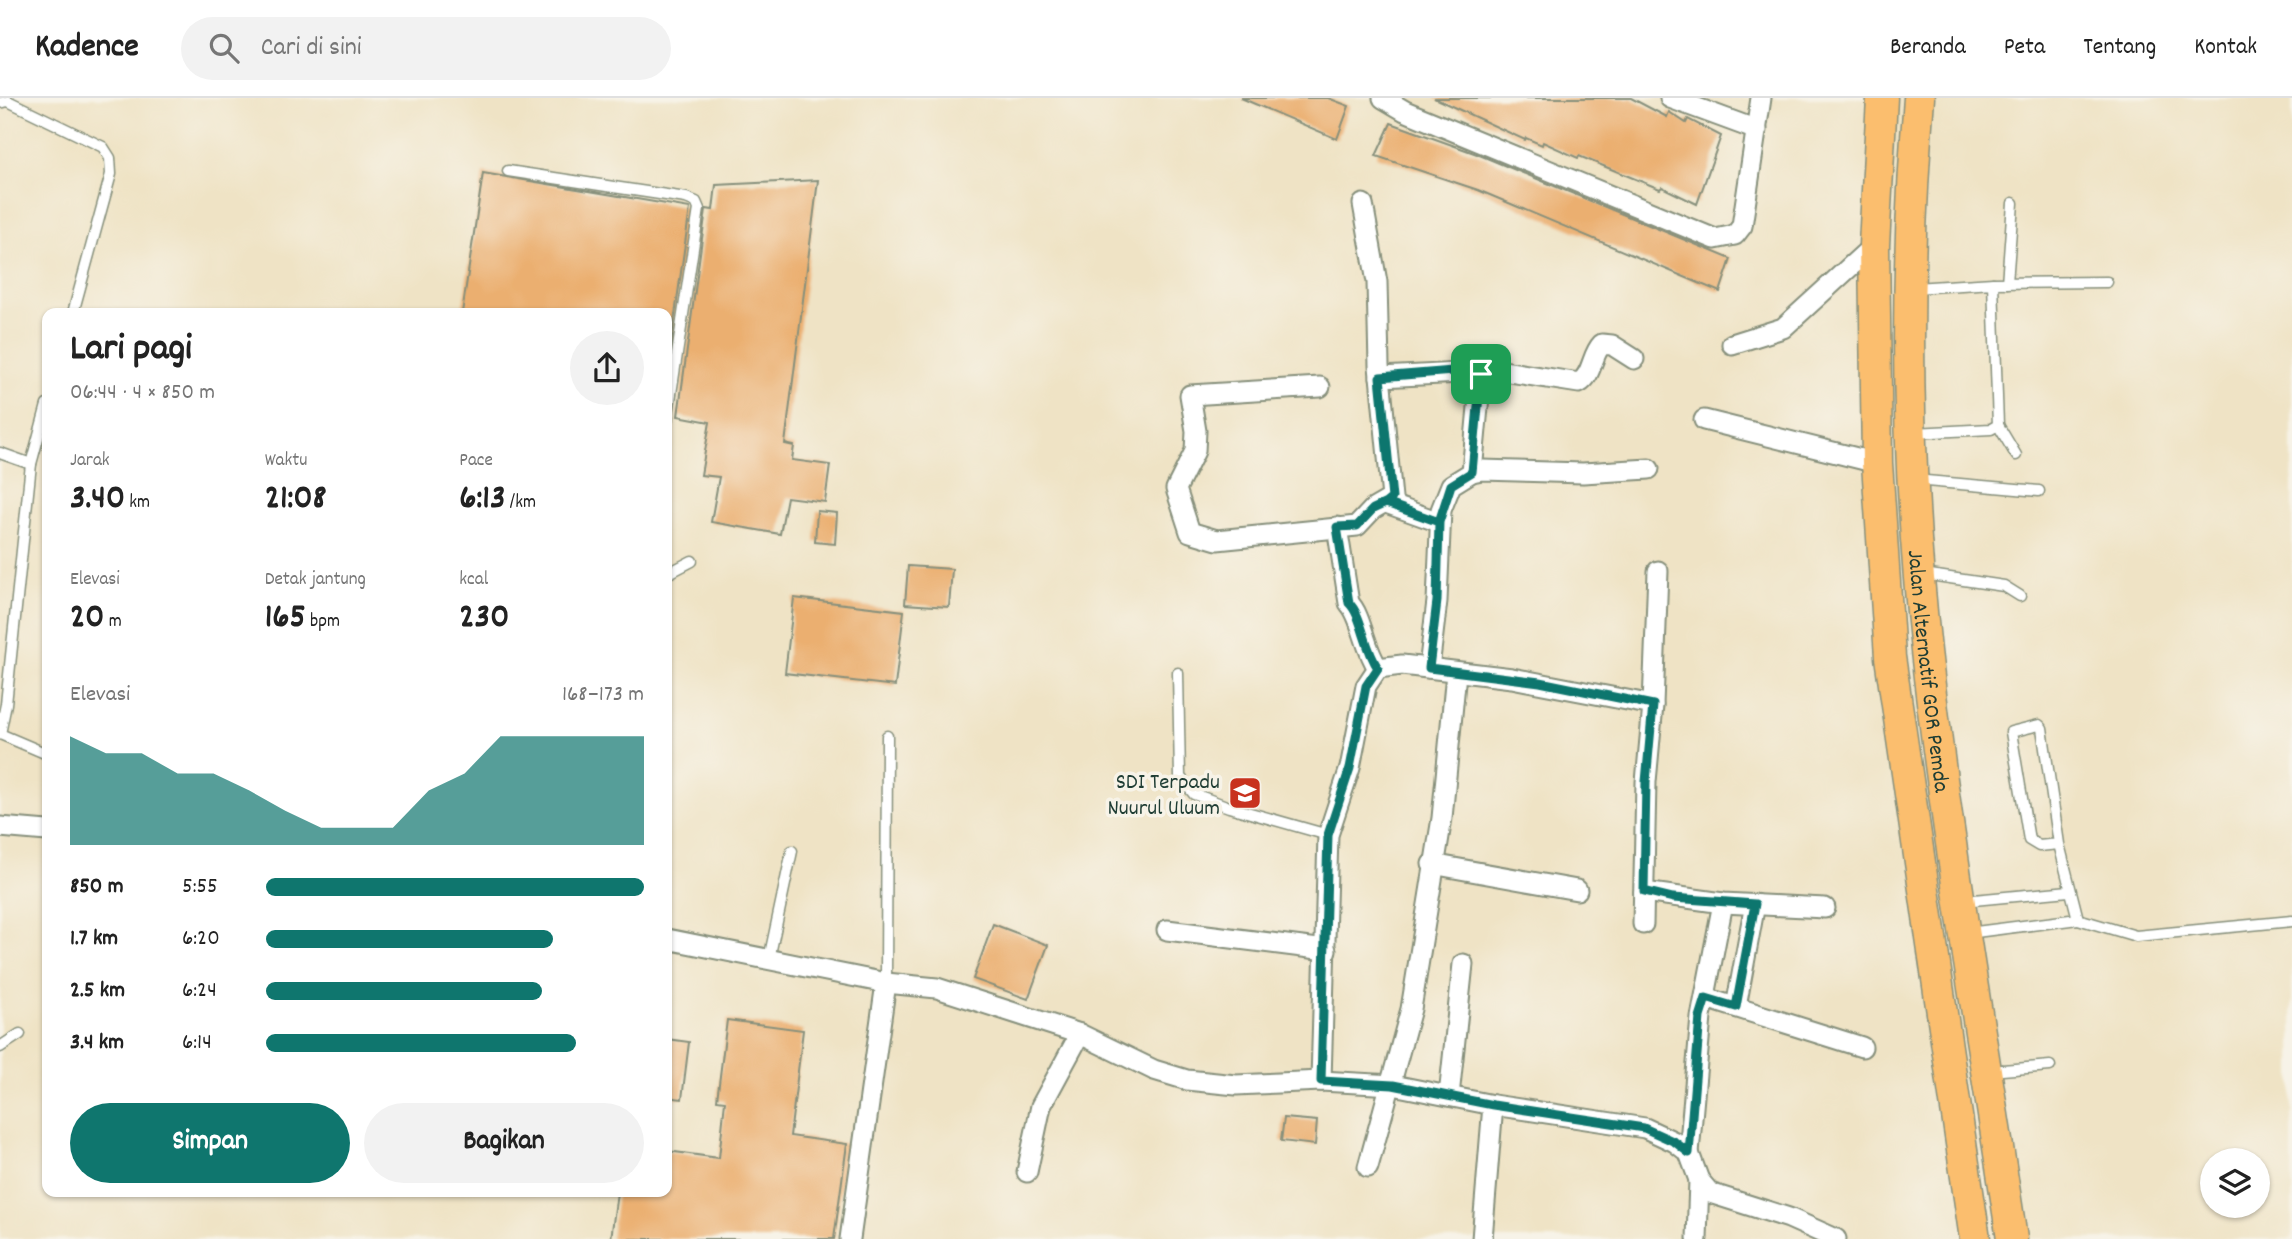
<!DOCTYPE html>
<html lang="id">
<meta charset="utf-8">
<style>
body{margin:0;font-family:Dekko,sans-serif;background:#f2f2f2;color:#222;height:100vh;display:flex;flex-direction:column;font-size:26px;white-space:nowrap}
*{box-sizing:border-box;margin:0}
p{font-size:23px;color:#767676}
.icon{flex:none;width:38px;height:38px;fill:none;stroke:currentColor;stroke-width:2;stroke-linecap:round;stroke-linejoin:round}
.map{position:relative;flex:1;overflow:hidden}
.side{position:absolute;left:42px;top:210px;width:630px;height:889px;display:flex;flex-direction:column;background:#fff;border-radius:14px;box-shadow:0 2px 5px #0004}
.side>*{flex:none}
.tools{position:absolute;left:2200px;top:1050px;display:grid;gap:14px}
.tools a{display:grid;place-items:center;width:70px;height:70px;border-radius:50%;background:#fff;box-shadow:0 2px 5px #0004;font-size:35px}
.pin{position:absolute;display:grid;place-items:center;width:60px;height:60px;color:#fff;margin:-30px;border-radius:14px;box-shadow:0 4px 10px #0006}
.round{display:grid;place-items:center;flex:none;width:74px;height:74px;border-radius:37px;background:#f2f2f2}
.summary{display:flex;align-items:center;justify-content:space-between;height:119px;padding:0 28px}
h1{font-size:38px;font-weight:800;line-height:52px}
.metrics{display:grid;grid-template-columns:repeat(3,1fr);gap:10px;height:119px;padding:7px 28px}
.metrics div{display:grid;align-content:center}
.metrics b{font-size:35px;font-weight:800}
.metrics small{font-size:19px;font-weight:400}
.metrics p{font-size:19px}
.chart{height:196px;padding:14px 28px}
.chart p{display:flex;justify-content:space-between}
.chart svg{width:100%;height:126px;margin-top:7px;fill:#0f766e;opacity:.7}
.cta{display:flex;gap:14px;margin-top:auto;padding:14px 28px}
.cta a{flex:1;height:80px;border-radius:42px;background:#0f766e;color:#fff;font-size:28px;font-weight:800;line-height:80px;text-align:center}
.cta a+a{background:#f2f2f2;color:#222}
ul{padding:0 28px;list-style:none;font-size:23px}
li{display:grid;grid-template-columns:112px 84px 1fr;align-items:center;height:52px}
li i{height:18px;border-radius:9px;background:#0f766e}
header{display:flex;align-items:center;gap:42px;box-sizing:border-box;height:98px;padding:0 35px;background:#fff;border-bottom:2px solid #e0e0e0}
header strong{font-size:33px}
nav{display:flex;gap:38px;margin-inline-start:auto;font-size:24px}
.search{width:490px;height:63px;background:#f2f2f2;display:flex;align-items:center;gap:18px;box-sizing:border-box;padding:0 24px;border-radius:38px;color:#767676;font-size:26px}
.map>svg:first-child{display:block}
.building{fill:#ebaf6f}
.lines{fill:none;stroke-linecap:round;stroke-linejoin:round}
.lane-casing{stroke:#87907c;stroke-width:13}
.street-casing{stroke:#87907c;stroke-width:23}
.primary-casing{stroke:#87907c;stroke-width:33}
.lane{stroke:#fff;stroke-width:10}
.street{stroke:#fff;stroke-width:19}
.primary{stroke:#fbbe6e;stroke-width:30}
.route-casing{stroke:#fff;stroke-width:14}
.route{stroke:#0f766e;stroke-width:9}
.labels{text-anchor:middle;stroke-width:7;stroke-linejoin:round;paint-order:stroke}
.street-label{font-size:23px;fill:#1f3d34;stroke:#f7f3e8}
.poi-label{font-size:23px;fill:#1f3d34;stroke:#f7f3e8;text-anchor:end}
</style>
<header>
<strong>Kadence</strong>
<div class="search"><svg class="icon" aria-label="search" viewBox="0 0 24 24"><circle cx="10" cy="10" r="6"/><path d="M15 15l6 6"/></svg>Cari di sini</div>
<nav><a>Beranda</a><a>Peta</a><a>Tentang</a><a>Kontak</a></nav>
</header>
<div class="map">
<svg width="2292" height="1141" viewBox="0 0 2292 1141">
<rect width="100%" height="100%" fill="#f7f3e8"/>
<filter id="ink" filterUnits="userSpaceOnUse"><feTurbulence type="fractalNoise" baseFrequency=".0143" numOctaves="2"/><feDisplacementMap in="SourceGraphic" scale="14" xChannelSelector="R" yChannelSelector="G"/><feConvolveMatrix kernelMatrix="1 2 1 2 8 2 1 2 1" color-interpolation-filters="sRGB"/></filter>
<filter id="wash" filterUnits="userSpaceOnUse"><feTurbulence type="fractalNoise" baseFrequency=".00686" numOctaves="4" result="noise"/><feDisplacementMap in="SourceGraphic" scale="28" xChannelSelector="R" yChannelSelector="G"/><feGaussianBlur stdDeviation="1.57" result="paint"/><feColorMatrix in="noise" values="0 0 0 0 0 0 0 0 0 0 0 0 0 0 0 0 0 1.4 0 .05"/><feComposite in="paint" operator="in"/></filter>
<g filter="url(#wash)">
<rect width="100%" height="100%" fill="#efe3c5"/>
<g id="blocks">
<g class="building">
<polygon points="1241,0 1328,0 1349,8 1337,41"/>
<polygon points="1434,0 1631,0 1667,19 1669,14 1686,25 1688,21 1721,38 1697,106 1662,89 1660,91 1579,58 1578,60 1543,44 1542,47 1526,40 1525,42"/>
<polygon points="1391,25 1477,56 1731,161 1720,194 1478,92 1376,58"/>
<polygon points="483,75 690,110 667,274 667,215 462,215"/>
<polygon points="818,82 785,346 794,348 792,362 830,367 825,404 787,399 780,436 711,424 719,379 701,377 710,324 678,318 706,111 713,112 716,87"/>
<polygon points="817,413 837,415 835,446 815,444"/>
<polygon points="908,468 952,471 949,509 905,506"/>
<polygon points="794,500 904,513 895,588 785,575"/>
<polygon points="993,826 1048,847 1028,901 973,881"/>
<polygon points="727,922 803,932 790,1038 847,1046 834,1141 611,1141 617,1094 667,1094 667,1053 719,1060 725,1003 717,1002"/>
<polygon points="667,941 689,944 682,1001 667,999"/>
<polygon points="1284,1020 1317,1023 1315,1047 1281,1043"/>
</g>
</g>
</g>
<g filter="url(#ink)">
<use href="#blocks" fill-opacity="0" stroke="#87907c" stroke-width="2"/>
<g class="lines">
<defs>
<g id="lane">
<polyline points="0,5 8,3 103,49 110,60 111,76 73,215"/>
<polyline points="508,73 686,100 696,104 699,111 667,322"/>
<polyline points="1993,185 2107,184"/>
<polyline points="2007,185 2013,105"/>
<polyline points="1914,190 1993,185 1998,327 1991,331 1914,335"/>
<polyline points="47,307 31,366 6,606 0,636 47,656"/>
<polyline points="1998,327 2016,357"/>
<polyline points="0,355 31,366"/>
<polyline points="1915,382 2039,393"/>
<polyline points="667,476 692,463"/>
<polyline points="1923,476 2004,488 2020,498"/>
<polyline points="1178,575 1180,679 1194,696 1229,709 1328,737"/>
<polyline points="2059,746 2039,748 2029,742 2011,634 2039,627 2042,630 2059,746 2078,821 2136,838 2292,823"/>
<polyline points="1963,803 2069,793"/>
<polyline points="1968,835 2078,821"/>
<polyline points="769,861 792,753"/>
<polyline points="886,885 887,638"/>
<polyline points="0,949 20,936"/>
<polyline points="1990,973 2050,968"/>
</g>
<g id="street">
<polyline points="1383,0 1405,13 1715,141 1735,137 1742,128 1761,0"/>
<polyline points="1670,0 1757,32"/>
<polyline points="1732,246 1783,230 1874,147"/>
<path d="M1380,279L1503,273L1579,285C1593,277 1591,257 1602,246L1612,247L1634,261"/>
<polyline points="1320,289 1190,297 1196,333 1195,353 1176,391 1190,434 1217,442 1357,428 1373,411 1392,400 1379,268 1377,184 1363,106"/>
<polyline points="1704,322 1877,365"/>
<polyline points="1472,374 1481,277"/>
<polyline points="1386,405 1439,424"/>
<path d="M1337,429L1349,505C1362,518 1364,550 1378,570"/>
<polyline points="1429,570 1437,503 1441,412 1451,387 1472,374 1482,372 1583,375 1649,371"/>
<polyline points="1653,607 1658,473"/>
<polyline points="0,729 47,733"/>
<polyline points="1432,766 1577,792"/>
<polyline points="1644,794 1723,805 1825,810"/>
<polyline points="1167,832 1326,852"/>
<polyline points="667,841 886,885 937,890 1080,936 1154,972 1187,982 1236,987 1321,983 1393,987 1493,1007 1645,1030 1675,1044 1689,1055 1699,1082 1710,1095 1789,1120 1836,1141"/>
<polyline points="1706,900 1862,949"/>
<polyline points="1736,909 1755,806"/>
<polyline points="1321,983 1328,737 1350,670 1366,588 1378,570 1402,567 1512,580 1653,607 1646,684 1643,826"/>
<polyline points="1449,998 1463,866"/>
<polyline points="1689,1055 1701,919 1723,805"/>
<polyline points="1368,1069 1411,911 1442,720 1456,575"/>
<polyline points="1027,1074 1041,1008 1080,936"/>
<polyline points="850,1141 886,885"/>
<polyline points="1482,1141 1493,1007"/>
<polyline points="1697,1141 1699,1082"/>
</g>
<g id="primary">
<polyline points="1882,0 1874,147 1877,365 1890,559 1975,1141"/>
<path id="s1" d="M1919,0C1904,183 1906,370 1926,553C1948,750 1983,945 2012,1141"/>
</g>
</defs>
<use href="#lane" class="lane-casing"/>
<use href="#street" class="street-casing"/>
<use href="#primary" class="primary-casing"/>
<use href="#lane" class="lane"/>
<use href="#street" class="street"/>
<use href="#primary" class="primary"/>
</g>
</g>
<g class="lines" filter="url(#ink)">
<defs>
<path id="route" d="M1481,276L1472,374L1451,387L1439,424L1386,405L1373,411L1357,428L1337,429L1349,505C1362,517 1364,550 1378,570L1366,588L1350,670L1328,737L1321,983L1393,987L1493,1007L1644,1030L1675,1044L1689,1055L1700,919L1706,900L1736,909L1755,806L1673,800L1644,793L1646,684L1653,607L1540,584L1429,570L1437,503L1439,424L1386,405L1392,400L1380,279L1453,273L1481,276"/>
</defs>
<use href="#route" class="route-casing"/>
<use href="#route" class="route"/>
</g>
<defs>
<symbol id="school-square" viewBox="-11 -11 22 22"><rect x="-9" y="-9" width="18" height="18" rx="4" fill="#c8321e" stroke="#f7f3e8"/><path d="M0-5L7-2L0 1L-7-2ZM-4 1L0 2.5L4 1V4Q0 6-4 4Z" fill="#fff"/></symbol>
</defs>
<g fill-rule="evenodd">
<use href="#school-square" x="1226" y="676" width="38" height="38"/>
</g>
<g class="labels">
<g class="street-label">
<text dy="8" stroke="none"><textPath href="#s1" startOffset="574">Jalan Alternatif GOR Pemda</textPath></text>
</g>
<g class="poi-label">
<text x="1220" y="690">SDI Terpadu<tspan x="1220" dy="26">Nuurul Uluum</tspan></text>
</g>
</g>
</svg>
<div class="tools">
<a><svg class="icon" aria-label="layers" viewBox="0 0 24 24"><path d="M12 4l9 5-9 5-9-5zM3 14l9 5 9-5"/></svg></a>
</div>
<div class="pin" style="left:1481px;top:276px;background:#1e9e55"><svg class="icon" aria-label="arrive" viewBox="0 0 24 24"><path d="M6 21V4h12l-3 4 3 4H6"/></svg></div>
<section class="side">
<div class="summary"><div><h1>Lari pagi</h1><p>06:44 · 4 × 850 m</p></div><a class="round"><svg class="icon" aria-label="share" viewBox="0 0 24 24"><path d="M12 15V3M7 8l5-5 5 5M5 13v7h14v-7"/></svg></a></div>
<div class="metrics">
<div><p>Jarak</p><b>3.40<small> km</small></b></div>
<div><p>Waktu</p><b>21:08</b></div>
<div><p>Pace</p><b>6:13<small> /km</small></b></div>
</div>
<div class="metrics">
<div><p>Elevasi</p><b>20<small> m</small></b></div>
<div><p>Detak jantung</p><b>165<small> bpm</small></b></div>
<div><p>kcal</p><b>230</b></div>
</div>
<div class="chart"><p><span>Elevasi</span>168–173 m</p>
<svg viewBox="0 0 160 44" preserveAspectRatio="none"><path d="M0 44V6L10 12L20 12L30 19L40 19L50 25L60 32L70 38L80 38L90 38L100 25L110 19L120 6L130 6L140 6L150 6L160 6V44z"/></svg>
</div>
<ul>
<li><b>850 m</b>5:55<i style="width:100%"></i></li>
<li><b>1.7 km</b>6:20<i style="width:76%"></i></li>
<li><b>2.5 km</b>6:24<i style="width:73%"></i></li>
<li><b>3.4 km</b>6:14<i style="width:82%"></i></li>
</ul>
<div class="cta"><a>Simpan</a><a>Bagikan</a></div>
</section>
</div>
